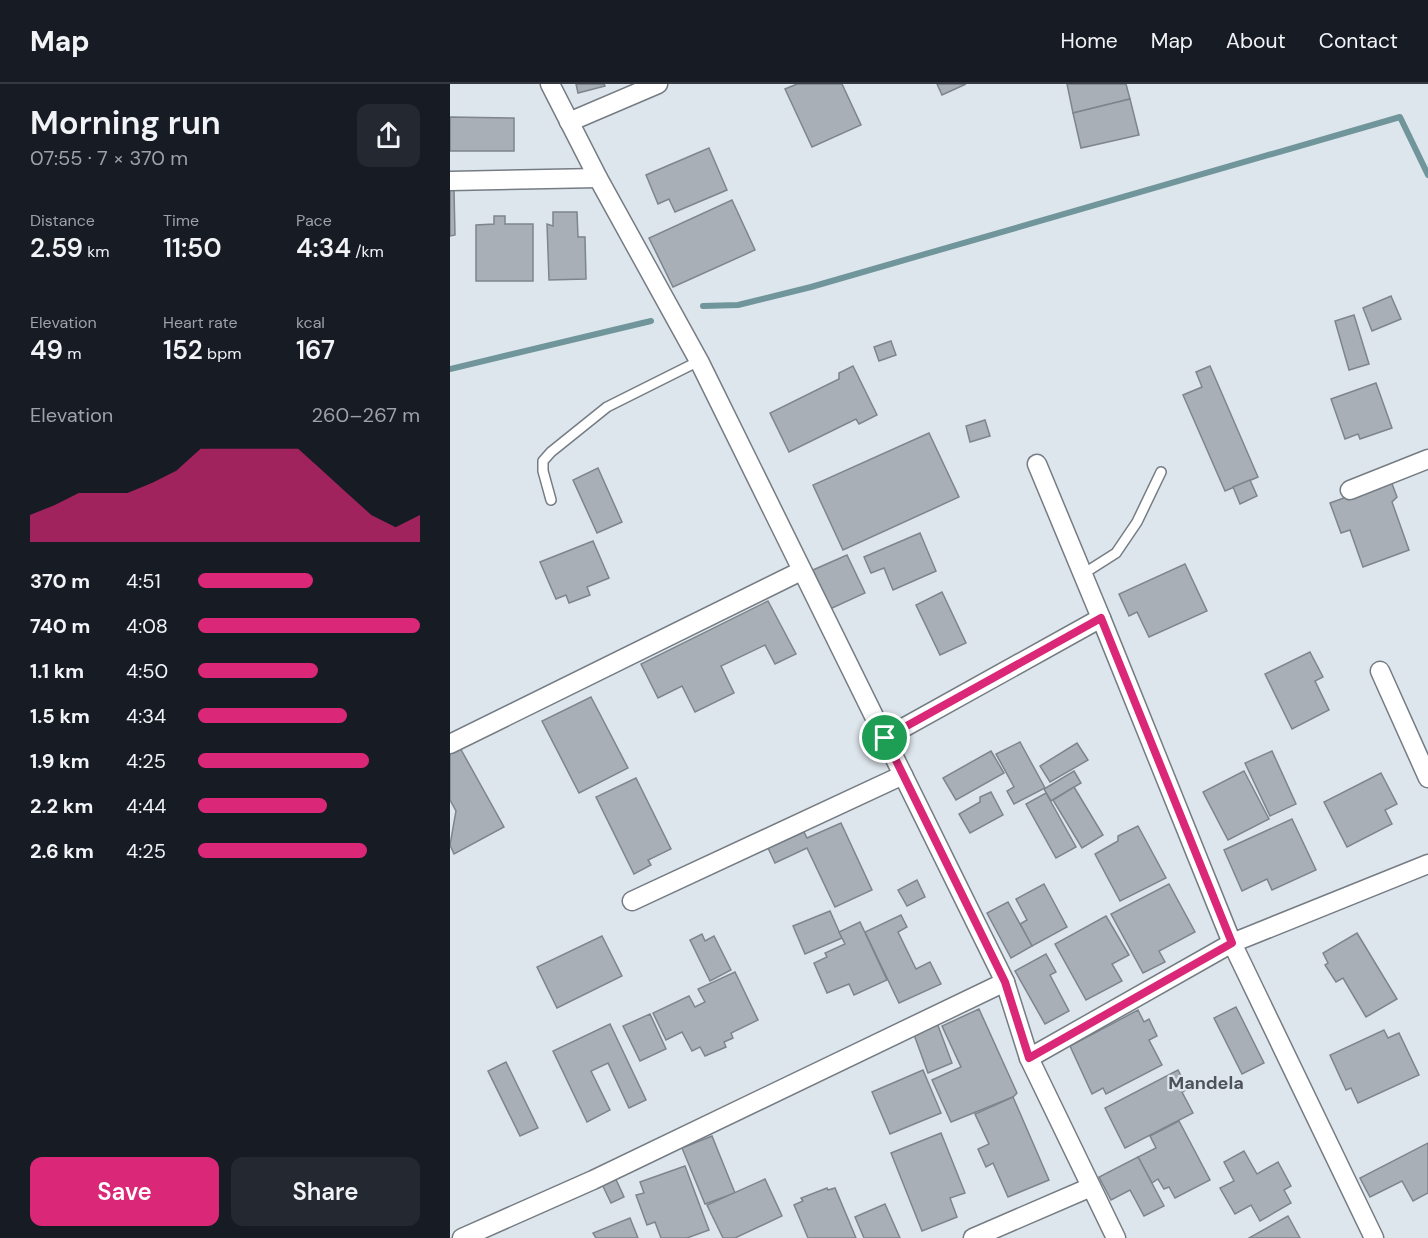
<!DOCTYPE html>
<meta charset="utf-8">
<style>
body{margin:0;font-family:"DM Sans",sans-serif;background:#242831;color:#f1f3f6;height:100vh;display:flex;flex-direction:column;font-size:22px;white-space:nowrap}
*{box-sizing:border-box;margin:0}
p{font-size:20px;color:#9ea1a6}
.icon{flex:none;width:33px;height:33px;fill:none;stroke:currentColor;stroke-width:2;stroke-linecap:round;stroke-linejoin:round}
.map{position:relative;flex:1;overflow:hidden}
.drawer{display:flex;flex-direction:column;background:#171b24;width:450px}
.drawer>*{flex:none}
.pin{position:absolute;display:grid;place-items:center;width:51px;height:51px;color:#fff;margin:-26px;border:3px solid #fff;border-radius:50%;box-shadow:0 2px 6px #0007}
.round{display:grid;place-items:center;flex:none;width:63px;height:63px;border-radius:12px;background:#242831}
.head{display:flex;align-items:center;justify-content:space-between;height:102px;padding:0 30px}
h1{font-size:33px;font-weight:600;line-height:45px}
.metrics{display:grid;grid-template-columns:repeat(3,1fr);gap:9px;height:102px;padding:6px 30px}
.metrics div{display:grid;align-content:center}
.metrics b{font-size:26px;font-weight:600}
.metrics small{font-size:16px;font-weight:400}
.metrics p{font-size:16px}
.chart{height:168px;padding:12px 30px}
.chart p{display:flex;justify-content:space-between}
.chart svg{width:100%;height:108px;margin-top:6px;fill:#db2777;opacity:.7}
.cta{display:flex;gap:12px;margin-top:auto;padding:12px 30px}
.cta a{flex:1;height:69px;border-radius:12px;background:#db2777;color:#fff;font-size:24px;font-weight:600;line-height:69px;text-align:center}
.cta a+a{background:#242831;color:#f1f3f6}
ul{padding:0 30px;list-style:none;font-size:20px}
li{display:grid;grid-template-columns:96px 72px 1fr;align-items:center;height:45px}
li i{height:15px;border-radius:8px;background:#db2777}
header{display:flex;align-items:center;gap:36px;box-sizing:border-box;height:84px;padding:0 30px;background:#171b24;border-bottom:2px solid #363941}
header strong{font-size:28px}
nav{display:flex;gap:33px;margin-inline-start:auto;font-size:21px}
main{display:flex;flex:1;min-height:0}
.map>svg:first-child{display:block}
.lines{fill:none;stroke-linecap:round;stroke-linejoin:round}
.stream{stroke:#70969b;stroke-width:6}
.building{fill:#a8afb6;stroke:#7e858c;stroke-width:1.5}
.lane-casing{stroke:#757c83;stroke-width:12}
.street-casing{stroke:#757c83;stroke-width:21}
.lane{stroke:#fff;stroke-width:9}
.street{stroke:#fff;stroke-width:18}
.route-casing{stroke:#fff;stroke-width:12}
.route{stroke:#db2777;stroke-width:8}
.labels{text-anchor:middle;stroke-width:4.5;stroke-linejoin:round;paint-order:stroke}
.neighbourhood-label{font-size:18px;font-weight:bold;fill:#4d5359;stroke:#dee6ed}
</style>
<header>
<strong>Map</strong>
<nav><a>Home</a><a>Map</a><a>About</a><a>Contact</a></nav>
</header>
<main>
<section class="drawer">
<div class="head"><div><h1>Morning run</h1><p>07:55 · 7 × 370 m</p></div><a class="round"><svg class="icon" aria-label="share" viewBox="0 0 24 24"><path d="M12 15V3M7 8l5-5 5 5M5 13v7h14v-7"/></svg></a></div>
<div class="metrics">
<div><p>Distance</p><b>2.59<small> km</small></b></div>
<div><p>Time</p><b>11:50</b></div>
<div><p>Pace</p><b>4:34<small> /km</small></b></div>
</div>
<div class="metrics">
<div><p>Elevation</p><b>49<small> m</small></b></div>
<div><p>Heart rate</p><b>152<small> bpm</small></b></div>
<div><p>kcal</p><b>167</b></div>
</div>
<div class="chart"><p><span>Elevation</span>260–267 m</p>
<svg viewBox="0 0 160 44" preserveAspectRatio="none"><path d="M0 44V33L10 29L20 24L30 24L40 24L50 20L60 15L70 6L80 6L90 6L100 6L110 6L120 15L130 24L140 33L150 38L160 33V44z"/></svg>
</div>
<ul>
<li><b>370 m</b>4:51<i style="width:52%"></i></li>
<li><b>740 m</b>4:08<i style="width:100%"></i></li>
<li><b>1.1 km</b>4:50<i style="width:54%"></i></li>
<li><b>1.5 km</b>4:34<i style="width:67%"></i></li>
<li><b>1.9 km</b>4:25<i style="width:77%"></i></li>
<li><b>2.2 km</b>4:44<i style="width:58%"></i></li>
<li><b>2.6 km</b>4:25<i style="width:76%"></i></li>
</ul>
<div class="cta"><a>Save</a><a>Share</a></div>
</section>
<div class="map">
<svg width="978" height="1154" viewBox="0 0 978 1154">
<rect width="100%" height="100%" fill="#dee6ed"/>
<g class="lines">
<g class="stream">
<polyline points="253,222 288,221 361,203 950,33 978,91"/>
<polyline points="0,285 201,237"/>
</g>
</g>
<g class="building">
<polygon points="126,0 154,0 155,2 128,9"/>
<polygon points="347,0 392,0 411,41 362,63 335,5"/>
<polygon points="487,0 516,0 492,11"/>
<polygon points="617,0 676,0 680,15 623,29"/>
<polygon points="680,15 689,51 631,64 623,29"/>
<polygon points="0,33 64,34 64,67 0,67"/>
<polygon points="259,64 277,106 225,128 219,115 208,120 196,91"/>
<polygon points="0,106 4,106 5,151 0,152"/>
<polygon points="282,116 305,166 223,203 199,154"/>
<polygon points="103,128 127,128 128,153 135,153 136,195 99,196 97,140 103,142"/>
<polygon points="44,132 55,132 55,140 83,140 83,197 26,197 26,141 44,140"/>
<polygon points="941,212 951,235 922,247 913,224"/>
<polygon points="904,231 919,280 899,286 885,237"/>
<polygon points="441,257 446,271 429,277 424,263"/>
<polygon points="403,282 427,331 409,340 406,335 339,368 320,329 389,295 389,289"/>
<polygon points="760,282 808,393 775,407 733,311 752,303 746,288"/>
<polygon points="926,299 942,344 910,355 908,350 895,355 881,315"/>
<polygon points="535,336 540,352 520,358 516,342"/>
<polygon points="479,349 509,413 393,466 363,401"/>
<polygon points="148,384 172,438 147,449 123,396"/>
<polygon points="800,396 807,412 790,420 783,403"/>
<polygon points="941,397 947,413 942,418 959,466 913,483 900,446 891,449 880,419"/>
<polygon points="470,449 486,487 443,506 434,484 421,489 414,473"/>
<polygon points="143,457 159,494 137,503 140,511 119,519 116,511 106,515 90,478"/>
<polygon points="397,471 415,509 380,525 363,486"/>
<polygon points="735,480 757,527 699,553 687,528 679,532 669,510"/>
<polygon points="492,508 516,559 490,571 466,521"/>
<polygon points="318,517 346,570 325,580 315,561 271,582 284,609 245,628 232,602 208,614 191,580"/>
<polygon points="860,568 873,593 865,597 879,626 842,645 815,590"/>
<polygon points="141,613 178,684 129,709 92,637"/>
<polygon points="570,658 595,704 564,720 557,707 564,703 546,670"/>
<polygon points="627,659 638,676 600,698 590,682"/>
<polygon points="9,662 54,743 4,770 0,761 6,727 0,716 0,667"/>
<polygon points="541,667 554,689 506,716 493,694"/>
<polygon points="822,667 846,720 820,732 795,679"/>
<polygon points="624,687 631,699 601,717 594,705"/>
<polygon points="794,687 819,735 778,756 753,708"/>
<polygon points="931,689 947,720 935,726 942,740 897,763 874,718"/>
<polygon points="186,694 221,765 198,776 201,781 184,790 146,713"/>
<polygon points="624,703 653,751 632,764 603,716"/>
<polygon points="541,708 553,731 520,749 509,730 530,718 530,713"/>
<polygon points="596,709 626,763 606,774 576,720"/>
<polygon points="842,735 866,786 822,806 817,795 792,807 774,766"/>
<polygon points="391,739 422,806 385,823 357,764 325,779 318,764 354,748 357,754"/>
<polygon points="688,742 716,794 670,817 645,770 668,757 668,752"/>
<polygon points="467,796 475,813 457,822 448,806"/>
<polygon points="594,800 617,843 582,862 570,840 577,836 566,815"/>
<polygon points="719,800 745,848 709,867 715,878 693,889 661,830"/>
<polygon points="558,818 582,862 561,874 537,829"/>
<polygon points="380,827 392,854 355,870 343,842"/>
<polygon points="451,831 457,843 448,848 466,885 480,878 491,900 449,919 415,848"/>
<polygon points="656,832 679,871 662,880 672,897 636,916 605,860"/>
<polygon points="410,838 437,896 404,911 399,900 377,909 364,879 377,873 375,869 395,860 389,848"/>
<polygon points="907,849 947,915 916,933 893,894 886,898 875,881 878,879 873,869"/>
<polygon points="252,850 255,857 264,852 281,886 260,897 240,856"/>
<polygon points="152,852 172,892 107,924 87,883"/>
<polygon points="596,870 606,888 600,891 619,927 595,940 565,887"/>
<polygon points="285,888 308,936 281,949 283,954 274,958 276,963 255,972 250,963 242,967 232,948 216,956 203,929 239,912 245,923 255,918 248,905"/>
<polygon points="786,923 814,979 792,990 764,934"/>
<polygon points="529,925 567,1009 563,1013 501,1038 482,996 511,983 492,942"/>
<polygon points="688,926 694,938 699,935 707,952 699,956 712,981 656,1010 653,1004 642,1010 620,962"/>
<polygon points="200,930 216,965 190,977 173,942"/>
<polygon points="487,939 502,979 478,989 463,948"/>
<polygon points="160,940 196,1016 179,1024 158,979 141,987 160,1026 137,1038 103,967"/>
<polygon points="934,946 938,954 949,949 969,991 908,1019 901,1004 896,1006 880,971"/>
<polygon points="56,978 88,1044 70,1052 38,987"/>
<polygon points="473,986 491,1029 440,1050 422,1008"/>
<polygon points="728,986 738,1005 732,1008 743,1029 675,1064 655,1024"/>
<polygon points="563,1013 599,1096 558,1113 543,1079 536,1083 528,1065 539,1060 525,1030"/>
<polygon points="729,1037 760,1096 725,1114 719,1103 714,1105 708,1095 702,1099 688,1073 706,1064 700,1052"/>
<polygon points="491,1049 515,1109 500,1114 507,1133 472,1147 441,1069"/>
<polygon points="262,1052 285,1109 255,1120 232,1064"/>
<polygon points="978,1059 978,1109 963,1117 952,1097 920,1113 910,1094"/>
<polygon points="794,1067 807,1090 828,1078 841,1102 834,1106 841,1119 810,1137 801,1121 785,1130 770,1104 784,1097 774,1078"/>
<polygon points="688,1073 714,1122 694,1132 680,1106 661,1116 649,1093"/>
<polygon points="235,1082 259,1146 237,1154 211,1154 205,1138 197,1141 186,1111 194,1109 190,1098"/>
<polygon points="163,1089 174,1113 161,1119 149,1094"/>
<polygon points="315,1095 332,1132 285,1154 273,1154 257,1121"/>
<polygon points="377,1104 378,1106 385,1104 406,1154 358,1154 344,1121 353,1117 351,1114"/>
<polygon points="435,1120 450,1154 414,1154 405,1133"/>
<polygon points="838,1132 850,1154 799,1154"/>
<polygon points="180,1134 188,1154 146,1154 143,1149"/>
</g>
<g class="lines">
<defs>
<g id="lane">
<polyline points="101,416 93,387 93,377 101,368 157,323 249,277"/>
<polyline points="633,490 666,469 687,438 711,388"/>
</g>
<g id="street">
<polyline points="100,0 148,94 249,277 555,898 579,974 666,1154"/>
<polyline points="119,38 208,0"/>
<polyline points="0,97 148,94"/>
<polyline points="587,380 651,534"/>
<polyline points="900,406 978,375"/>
<polyline points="930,587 978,694"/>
<polyline points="435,654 651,534 782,859 924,1154"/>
<polyline points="0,660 351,487"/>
<polyline points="182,817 453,691"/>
<polyline points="579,974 782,859 978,780"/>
<polyline points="12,1154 143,1096 555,898"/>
<polyline points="523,1154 641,1103"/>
</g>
</defs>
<use href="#lane" class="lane-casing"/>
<use href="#street" class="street-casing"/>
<use href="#lane" class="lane"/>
<use href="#street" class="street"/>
</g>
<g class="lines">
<defs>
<polygon id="route" points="651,534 782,859 579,974 555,898 435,654"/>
</defs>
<use href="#route" class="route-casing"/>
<use href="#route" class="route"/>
</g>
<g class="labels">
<g class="neighbourhood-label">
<text x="756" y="1005">Mandela</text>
</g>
</g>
</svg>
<div class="pin" style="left:435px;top:654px;background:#1e9e55"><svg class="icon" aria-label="arrive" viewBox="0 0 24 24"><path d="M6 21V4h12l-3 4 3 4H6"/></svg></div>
</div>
</main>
